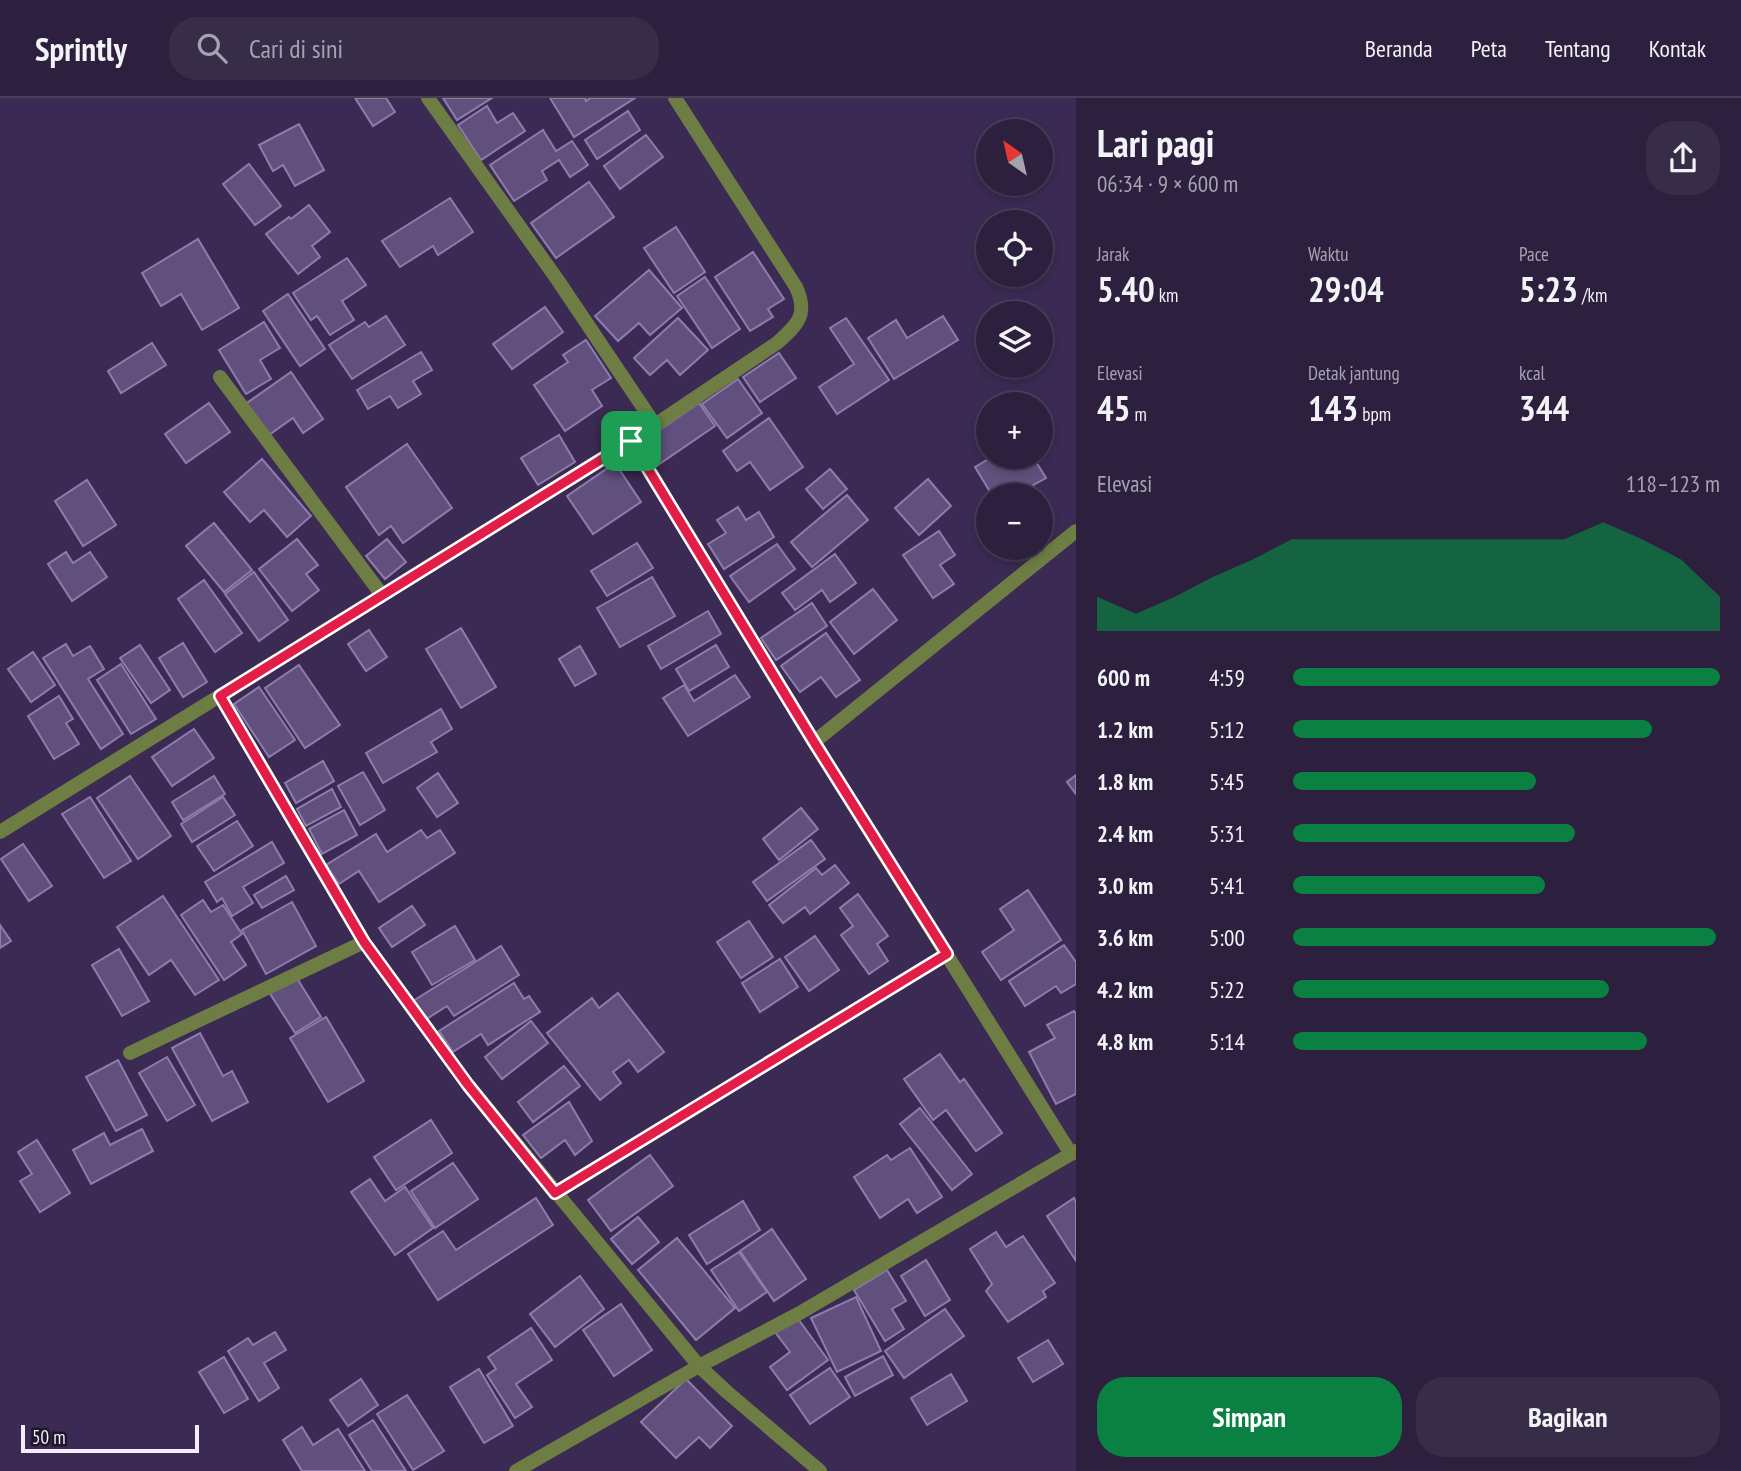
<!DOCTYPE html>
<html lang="id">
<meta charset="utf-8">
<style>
body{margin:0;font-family:"PT Sans Narrow",sans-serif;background:#382d49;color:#f1f3f6;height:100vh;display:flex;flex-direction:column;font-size:26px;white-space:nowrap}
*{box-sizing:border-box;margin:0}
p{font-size:23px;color:#a6a3b0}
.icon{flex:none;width:38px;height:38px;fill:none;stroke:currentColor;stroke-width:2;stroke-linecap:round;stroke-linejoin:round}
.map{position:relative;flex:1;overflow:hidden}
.panel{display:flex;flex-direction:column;background:#2c203e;width:665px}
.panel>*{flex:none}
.needle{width:46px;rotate:326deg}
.controls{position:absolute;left:976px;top:21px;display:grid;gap:14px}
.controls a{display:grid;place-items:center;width:77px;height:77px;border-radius:50%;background:#2c203e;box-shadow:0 4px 10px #0003,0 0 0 2px #483e58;font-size:35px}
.scale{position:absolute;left:21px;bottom:18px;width:178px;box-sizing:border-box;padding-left:7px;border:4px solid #f3edfd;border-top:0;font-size:19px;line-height:24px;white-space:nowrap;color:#f3edfd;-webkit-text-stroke:5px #1e172a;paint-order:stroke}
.pin{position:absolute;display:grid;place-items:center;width:60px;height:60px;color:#fff;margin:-30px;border-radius:14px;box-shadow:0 4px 10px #0006}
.round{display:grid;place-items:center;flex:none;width:74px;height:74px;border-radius:28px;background:#382d49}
.overview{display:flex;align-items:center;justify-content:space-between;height:119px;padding:0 21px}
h1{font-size:38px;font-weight:800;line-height:52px}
.stats{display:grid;grid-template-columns:repeat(3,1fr);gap:10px;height:119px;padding:7px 21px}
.stats div{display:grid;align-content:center}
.stats b{font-size:35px;font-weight:800}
.stats small{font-size:19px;font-weight:400}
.stats p{font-size:19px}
.chart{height:196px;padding:14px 21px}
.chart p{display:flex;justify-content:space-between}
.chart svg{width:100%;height:126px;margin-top:7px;fill:#0b8043;opacity:.7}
.action{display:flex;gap:14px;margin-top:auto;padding:14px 21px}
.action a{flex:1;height:80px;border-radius:28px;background:#0b8043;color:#fff;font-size:28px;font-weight:800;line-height:80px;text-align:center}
.action a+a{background:#382d49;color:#f1f3f6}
ul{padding:0 21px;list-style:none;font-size:23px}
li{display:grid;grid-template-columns:112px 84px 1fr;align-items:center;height:52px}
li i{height:18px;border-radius:9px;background:#0b8043}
header{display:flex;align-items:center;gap:42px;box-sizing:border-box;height:98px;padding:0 35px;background:#2c203e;border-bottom:2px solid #483e58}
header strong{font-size:33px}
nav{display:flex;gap:38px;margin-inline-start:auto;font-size:24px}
.search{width:490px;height:63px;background:#382d49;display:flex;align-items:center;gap:18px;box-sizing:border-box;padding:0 24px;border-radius:28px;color:#a6a3b0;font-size:26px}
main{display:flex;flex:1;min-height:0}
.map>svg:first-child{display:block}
.building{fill:#61507d;stroke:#8e7cac;stroke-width:2}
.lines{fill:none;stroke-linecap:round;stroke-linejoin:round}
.minor{stroke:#6e7d44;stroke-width:14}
.route-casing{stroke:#fff;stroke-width:14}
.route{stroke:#e11d48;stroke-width:9}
</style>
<header>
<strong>Sprintly</strong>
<div class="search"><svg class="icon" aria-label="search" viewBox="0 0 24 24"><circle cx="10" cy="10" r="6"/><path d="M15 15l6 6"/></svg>Cari di sini</div>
<nav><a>Beranda</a><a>Peta</a><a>Tentang</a><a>Kontak</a></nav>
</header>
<main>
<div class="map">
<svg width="1076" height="1373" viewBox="0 0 1076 1373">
<rect width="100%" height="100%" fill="#3b2a53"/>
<g class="building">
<polygon points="355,0 386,0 395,14 373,28"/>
<polygon points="443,0 492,0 457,22"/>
<polygon points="550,0 585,0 586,3 590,0 635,0 574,39"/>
<polygon points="487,8 497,25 513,15 525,33 481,62 458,27"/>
<polygon points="628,13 640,32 597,61 585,42"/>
<polygon points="299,26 324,72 295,88 283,67 273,73 259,47"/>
<polygon points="543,32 556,53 572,43 588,67 570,79 559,62 542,73 547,82 514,103 490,67"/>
<polygon points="646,37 663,59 620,91 604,68"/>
<polygon points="249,66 281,108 255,127 223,86"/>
<polygon points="589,84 614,119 556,160 531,125"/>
<polygon points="450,100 473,134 438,157 433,148 400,169 382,143"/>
<polygon points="309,107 330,134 312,148 320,159 298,176 266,136 289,119 291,121"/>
<polygon points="676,129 705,174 674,195 644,150"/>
<polygon points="198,141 239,210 202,232 181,196 161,208 142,175"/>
<polygon points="753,154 784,201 768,211 773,219 750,233 715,179"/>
<polygon points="347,160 366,187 342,203 354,222 330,237 317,218 311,222 293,195"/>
<polygon points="649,172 682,210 650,237 639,225 618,243 595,218"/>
<polygon points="705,179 740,231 712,250 677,198"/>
<polygon points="288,196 325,251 300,268 263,213"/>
<polygon points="545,209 563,234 512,271 493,246"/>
<polygon points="386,218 405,247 352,281 329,247 365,224 369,229"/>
<polygon points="943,218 958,242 894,281 868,240 896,222 907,240"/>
<polygon points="678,220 708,252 680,277 667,262 650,277 634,260"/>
<polygon points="846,220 889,282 837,316 819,289 854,266 830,230"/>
<polygon points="264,224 280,250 260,262 271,281 246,296 219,252"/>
<polygon points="586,242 611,280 592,292 602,308 565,333 534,287 568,264 563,257"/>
<polygon points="152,245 166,267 121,295 108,273"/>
<polygon points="421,254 432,272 413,283 421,296 398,310 390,298 368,311 357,292"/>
<polygon points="779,255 796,280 760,304 743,279"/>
<polygon points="291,274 323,321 303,335 293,320 266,339 244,307"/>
<polygon points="738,281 762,315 727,340 702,306"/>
<polygon points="209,305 230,334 186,365 165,336"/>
<polygon points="699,305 715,328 655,369 639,346"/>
<polygon points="769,320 803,369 770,392 750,364 737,373 723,353"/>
<polygon points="559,337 575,364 538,387 521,360"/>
<polygon points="407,346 452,410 403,445 391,428 379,437 346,389"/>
<polygon points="992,359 1033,359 1046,380 1023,393 1025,397 992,397 975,369"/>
<polygon points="262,361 311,418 287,439 264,412 250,424 224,394"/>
<polygon points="615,365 641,404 593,436 567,398"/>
<polygon points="830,371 847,391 823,411 806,391"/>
<polygon points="928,381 951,408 919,437 895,410"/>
<polygon points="87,382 116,427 83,448 55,403"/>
<polygon points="847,397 868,422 812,469 791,444"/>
<polygon points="738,409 746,422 759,414 774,439 724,471 708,446 726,435 717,422"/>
<polygon points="214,425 252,472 224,494 186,448"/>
<polygon points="939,433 955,457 940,467 954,486 933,500 903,457"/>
<polygon points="297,441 318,467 306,476 319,492 292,513 259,471"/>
<polygon points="387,441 406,464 385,481 366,458"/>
<polygon points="637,445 653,470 607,498 591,473"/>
<polygon points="777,446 795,471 749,504 730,478"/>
<polygon points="66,454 73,465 90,454 107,479 72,503 48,466"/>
<polygon points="835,456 856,485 830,504 822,492 795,512 782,495"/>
<polygon points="254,474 288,522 259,543 225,496"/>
<polygon points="652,479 675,518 620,549 597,510"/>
<polygon points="204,482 242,535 215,554 178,501"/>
<polygon points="873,491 897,522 854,556 830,524"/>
<polygon points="812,505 827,528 776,562 761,540"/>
<polygon points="708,513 721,536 661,571 648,548"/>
<polygon points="461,530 496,589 461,610 426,551"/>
<polygon points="369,532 387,559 366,573 348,546"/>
<polygon points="826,535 860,582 836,599 821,579 800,594 781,568"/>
<polygon points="183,545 207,584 183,599 159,560"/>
<polygon points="66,546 73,558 90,548 104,571 88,581 123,636 101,651 43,560"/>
<polygon points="140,547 170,592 151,605 120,560"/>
<polygon points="716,547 729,569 689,593 676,571"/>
<polygon points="580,548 596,576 575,588 559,561"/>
<polygon points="33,554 55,587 31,604 8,571"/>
<polygon points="121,566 156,621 131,636 97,582"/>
<polygon points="299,567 340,627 305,650 265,590"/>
<polygon points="735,577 750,599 688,638 663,600 684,587 694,603"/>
<polygon points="259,589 295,642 269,659 234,606"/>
<polygon points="59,598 73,621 66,625 79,646 54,661 28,618"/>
<polygon points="441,611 452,631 431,644 437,654 383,685 366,655"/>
<polygon points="194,631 214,660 172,688 152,659"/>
<polygon points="323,663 334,683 296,705 285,685"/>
<polygon points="363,674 385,712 360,727 338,688"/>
<polygon points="438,675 458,705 437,719 417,690"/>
<polygon points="1076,677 1076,696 1067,684"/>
<polygon points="130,678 171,738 138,761 97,700"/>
<polygon points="214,678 225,696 183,722 172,704"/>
<polygon points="332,691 341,709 306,728 297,711"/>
<polygon points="90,699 131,763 104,780 62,716"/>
<polygon points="223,699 235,717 192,744 181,726"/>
<polygon points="801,710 818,731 779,762 763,741"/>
<polygon points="344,712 357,737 322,756 309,731"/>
<polygon points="237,723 253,748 214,773 197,748"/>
<polygon points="421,732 427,740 440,732 455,755 379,804 359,773 339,786 326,767 376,736 387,754"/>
<polygon points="811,742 825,761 767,803 753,784"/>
<polygon points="272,744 284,765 243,789 253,805 232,818 222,800 217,804 205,784"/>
<polygon points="23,746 52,788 29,803 1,761"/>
<polygon points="835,767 849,785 810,816 805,809 783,825 769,807 816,770 822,777"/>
<polygon points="286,778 294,792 262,810 254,797"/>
<polygon points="1028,792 1061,842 1001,882 982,854 1014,832 1000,811"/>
<polygon points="858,796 888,838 877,846 888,863 869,876 841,837 853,828 840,810"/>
<polygon points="163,798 219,882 195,897 171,862 149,877 117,829"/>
<polygon points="203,802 211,814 223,807 242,836 231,844 246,867 224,882 181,817"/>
<polygon points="292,804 316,848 266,876 242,832"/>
<polygon points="412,808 425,827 392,849 379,830"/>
<polygon points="749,823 773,859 741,880 717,844"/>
<polygon points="0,827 11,843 0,850"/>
<polygon points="455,828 475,862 432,887 412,854"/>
<polygon points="815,838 839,872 809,893 785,859"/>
<polygon points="1064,847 1076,864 1076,886 1061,895 1056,888 1025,908 1009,883"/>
<polygon points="501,848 519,877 454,918 447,908 425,922 413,903"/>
<polygon points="119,851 149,903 122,918 92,867"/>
<polygon points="780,861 798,889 760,914 742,885"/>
<polygon points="295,877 321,919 295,935 269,894"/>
<polygon points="514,885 524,901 529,898 540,914 488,947 481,936 453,954 439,933"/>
<polygon points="618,895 664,954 638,974 629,962 613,974 621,985 600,1002 547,935 592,900 599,910"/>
<polygon points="1074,913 1076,916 1076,996 1056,1006 1029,954 1055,940 1047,927"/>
<polygon points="326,919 364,983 328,1004 290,940"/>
<polygon points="531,923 548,945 502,981 485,959"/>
<polygon points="200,935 223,978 232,973 248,1004 212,1023 172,950"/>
<polygon points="940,956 960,984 964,981 1002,1035 976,1053 946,1012 933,1022 904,981"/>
<polygon points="167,959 195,1007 167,1023 139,975"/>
<polygon points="118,962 147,1017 116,1033 86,979"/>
<polygon points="564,968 580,988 533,1024 518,1004"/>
<polygon points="569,1004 592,1043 575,1057 565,1042 541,1060 523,1037"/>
<polygon points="920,1010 972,1076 952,1092 900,1026"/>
<polygon points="431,1022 452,1055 396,1092 374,1059"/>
<polygon points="142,1031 153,1053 91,1086 73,1052 104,1035 110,1047"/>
<polygon points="37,1042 70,1095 40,1114 20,1083 32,1076 18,1054"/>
<polygon points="910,1050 942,1099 917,1115 908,1101 880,1120 854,1079 887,1057 891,1062"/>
<polygon points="650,1057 673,1088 611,1133 588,1102"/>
<polygon points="453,1065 478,1101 435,1130 411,1093"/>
<polygon points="370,1081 385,1103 405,1089 433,1130 395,1157 351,1094"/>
<polygon points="536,1100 553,1127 438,1202 408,1156 443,1133 456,1152"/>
<polygon points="1074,1100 1076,1104 1076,1163 1047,1118"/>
<polygon points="743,1103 760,1132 707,1166 689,1137"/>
<polygon points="638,1119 659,1144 632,1166 611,1141"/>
<polygon points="772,1131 806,1181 774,1203 740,1153"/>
<polygon points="996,1134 1006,1149 1023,1138 1055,1185 1043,1193 1046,1199 1008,1224 986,1193 992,1186 970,1151"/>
<polygon points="677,1140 735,1210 696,1242 638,1172"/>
<polygon points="739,1154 767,1194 739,1213 711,1172"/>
<polygon points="926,1162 950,1202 925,1218 901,1178"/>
<polygon points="887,1172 906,1203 892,1211 904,1231 885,1243 854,1192"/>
<polygon points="580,1178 604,1211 555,1249 530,1216"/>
<polygon points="856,1199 881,1253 837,1274 811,1220"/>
<polygon points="621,1206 652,1252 614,1278 583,1232"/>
<polygon points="945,1211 964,1238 904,1280 885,1253"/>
<polygon points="796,1218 828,1262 787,1292 770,1269 790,1254 775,1234"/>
<polygon points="531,1230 552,1262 516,1286 532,1309 515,1320 487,1277 496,1271 488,1259"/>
<polygon points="275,1234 286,1252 264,1265 279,1290 259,1303 228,1253 248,1240 253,1247"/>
<polygon points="1048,1242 1063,1266 1033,1284 1018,1260"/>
<polygon points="883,1258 893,1277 855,1298 845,1279"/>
<polygon points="224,1259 248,1301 224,1315 199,1274"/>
<polygon points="830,1270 850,1299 810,1326 790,1297"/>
<polygon points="479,1271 513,1328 484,1345 450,1289"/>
<polygon points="951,1276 967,1303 927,1327 911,1300"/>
<polygon points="361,1281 378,1307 348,1328 330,1302"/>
<polygon points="686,1281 732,1328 710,1350 699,1339 676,1360 641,1324"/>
<polygon points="407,1297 444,1353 413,1372 377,1316"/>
<polygon points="373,1322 406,1373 372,1373 349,1337"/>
<polygon points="302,1329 313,1347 338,1331 365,1373 302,1373 283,1342"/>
</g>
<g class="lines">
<g class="minor">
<polyline points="428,0 557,181 655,327"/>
<polyline points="220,279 382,497"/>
<polyline points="631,343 814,644 1071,1056"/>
<polyline points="220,598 364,844 468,987 699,1268 727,1294 820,1373"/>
<polyline points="814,644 1076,433"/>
<path d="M0,734L631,343L777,245C797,227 809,217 796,189L675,0"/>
<polyline points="130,955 364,844"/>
<polyline points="555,1095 947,856"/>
<polyline points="516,1373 699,1268 798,1216 1076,1053"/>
</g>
</g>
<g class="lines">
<defs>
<polygon id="route" points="631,343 814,644 947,856 555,1095 468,987 364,844 220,598"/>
</defs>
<use href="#route" class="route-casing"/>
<use href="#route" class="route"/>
</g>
</svg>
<div class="controls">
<a><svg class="needle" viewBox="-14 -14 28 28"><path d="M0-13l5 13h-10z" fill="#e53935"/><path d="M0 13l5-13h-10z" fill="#a6a3b0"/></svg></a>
<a><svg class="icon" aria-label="locate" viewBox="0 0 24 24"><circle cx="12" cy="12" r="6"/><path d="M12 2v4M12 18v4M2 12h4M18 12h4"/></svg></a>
<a><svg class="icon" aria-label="layers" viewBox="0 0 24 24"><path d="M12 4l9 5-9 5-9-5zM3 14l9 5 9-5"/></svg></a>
<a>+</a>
<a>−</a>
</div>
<div class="scale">50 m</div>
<div class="pin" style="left:631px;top:343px;background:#1e9e55"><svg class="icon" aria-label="arrive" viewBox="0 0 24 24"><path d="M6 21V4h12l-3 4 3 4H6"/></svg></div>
</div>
<section class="panel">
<div class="overview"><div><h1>Lari pagi</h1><p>06:34 · 9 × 600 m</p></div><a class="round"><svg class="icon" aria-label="share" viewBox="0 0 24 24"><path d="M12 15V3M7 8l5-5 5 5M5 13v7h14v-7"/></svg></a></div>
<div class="stats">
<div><p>Jarak</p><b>5.40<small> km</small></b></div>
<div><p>Waktu</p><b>29:04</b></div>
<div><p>Pace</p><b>5:23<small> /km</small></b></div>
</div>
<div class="stats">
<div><p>Elevasi</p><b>45<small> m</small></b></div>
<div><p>Detak jantung</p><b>143<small> bpm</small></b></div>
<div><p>kcal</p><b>344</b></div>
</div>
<div class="chart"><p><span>Elevasi</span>118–123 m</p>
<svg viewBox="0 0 160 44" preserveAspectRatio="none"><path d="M0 44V32L10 38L20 32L30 25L40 19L50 12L60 12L70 12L80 12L90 12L100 12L110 12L120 12L130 6L140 12L150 19L160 32V44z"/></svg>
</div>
<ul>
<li><b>600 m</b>4:59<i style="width:100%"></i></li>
<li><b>1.2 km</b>5:12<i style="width:84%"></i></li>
<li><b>1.8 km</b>5:45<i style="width:57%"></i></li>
<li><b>2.4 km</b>5:31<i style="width:66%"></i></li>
<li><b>3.0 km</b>5:41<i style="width:59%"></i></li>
<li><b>3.6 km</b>5:00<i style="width:99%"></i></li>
<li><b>4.2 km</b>5:22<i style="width:74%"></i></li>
<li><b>4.8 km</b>5:14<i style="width:83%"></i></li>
</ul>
<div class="action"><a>Simpan</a><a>Bagikan</a></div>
</section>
</main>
